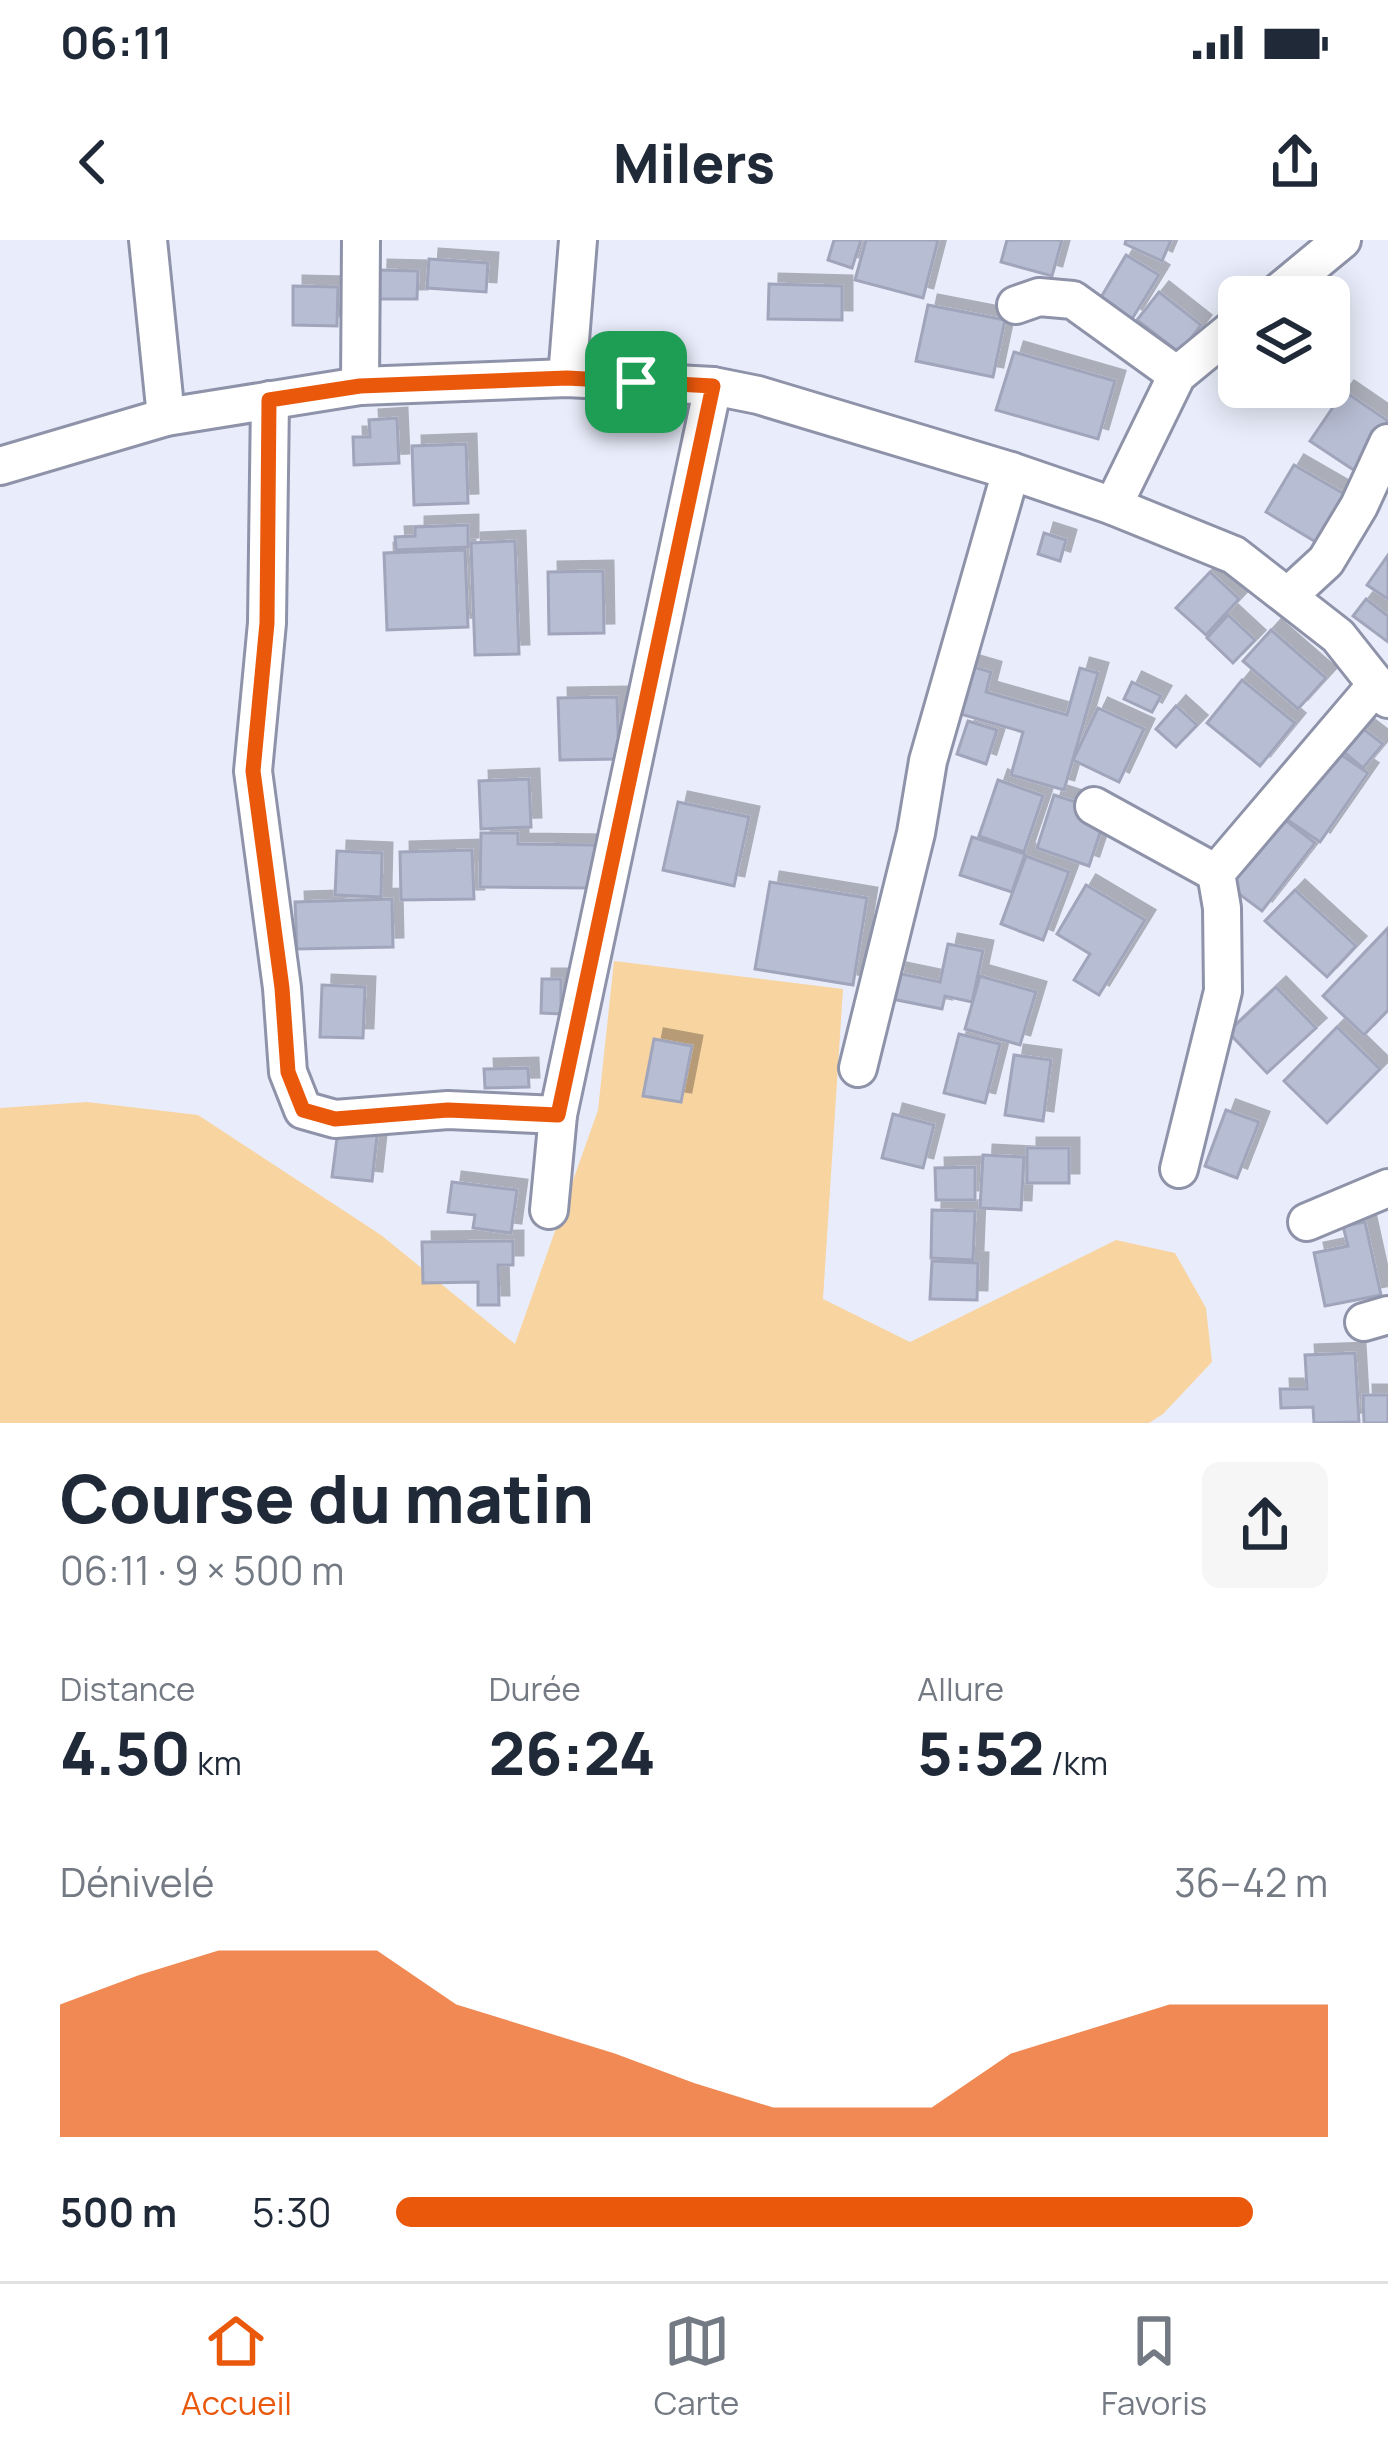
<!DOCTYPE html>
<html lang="fr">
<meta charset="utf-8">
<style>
body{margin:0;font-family:Manrope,sans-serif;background:#f6f6f7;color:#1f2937;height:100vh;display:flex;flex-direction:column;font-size:45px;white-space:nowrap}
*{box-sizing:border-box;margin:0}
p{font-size:39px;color:#747a83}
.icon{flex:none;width:66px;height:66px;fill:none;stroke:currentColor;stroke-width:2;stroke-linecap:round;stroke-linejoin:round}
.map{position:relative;height:1183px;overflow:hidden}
.side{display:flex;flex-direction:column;background:#fff;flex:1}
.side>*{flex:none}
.tools{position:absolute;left:1218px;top:36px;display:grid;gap:24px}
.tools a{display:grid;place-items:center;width:132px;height:132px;border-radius:18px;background:#fff;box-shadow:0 6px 30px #0003;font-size:60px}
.pin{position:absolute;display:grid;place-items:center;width:102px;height:102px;color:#fff;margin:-51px;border-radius:24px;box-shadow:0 6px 18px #0006}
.round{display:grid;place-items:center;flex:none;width:126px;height:126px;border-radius:18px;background:#f6f6f7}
.summary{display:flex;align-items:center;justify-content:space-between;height:204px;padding:0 60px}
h1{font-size:66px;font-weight:800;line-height:90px}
.figures{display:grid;grid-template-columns:repeat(3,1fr);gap:18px;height:204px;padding:12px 60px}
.figures div{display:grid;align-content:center}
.figures b{font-size:60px;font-weight:800}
.figures small{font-size:33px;font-weight:400}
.figures p{font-size:33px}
.chart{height:336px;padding:24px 60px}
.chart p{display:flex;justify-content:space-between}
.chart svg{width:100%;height:216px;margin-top:12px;fill:#ea580c;opacity:.7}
ul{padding:0 60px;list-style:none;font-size:39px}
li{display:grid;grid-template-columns:192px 144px 1fr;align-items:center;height:90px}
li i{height:30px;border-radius:15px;background:#ea580c}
.status{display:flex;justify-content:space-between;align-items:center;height:84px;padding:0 60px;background:#fff;direction:ltr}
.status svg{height:33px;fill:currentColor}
header{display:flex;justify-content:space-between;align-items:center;height:156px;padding:0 60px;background:#fff;font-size:54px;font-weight:800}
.tabs{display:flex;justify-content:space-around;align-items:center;height:168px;border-top:3px solid #e0e1e3;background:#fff;font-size:33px;color:#747a83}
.tabs a{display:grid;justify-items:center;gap:6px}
.tabs .current{color:#ea580c}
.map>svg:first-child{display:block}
.green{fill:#f8d4a1}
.building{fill:#b7bdd3;stroke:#a0a5bb;stroke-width:3;filter:url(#shadow)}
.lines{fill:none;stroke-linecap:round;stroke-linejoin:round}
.minor-casing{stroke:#8e93a9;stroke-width:42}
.minor{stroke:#fff;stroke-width:36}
.route-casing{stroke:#fff;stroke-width:24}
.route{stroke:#ea580c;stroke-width:15}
</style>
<div class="status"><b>06:11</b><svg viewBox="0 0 49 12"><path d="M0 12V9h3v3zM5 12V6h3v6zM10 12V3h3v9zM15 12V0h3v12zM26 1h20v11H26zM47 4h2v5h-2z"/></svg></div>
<header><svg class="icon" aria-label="back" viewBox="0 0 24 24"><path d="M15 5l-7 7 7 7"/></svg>Milers<svg class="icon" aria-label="share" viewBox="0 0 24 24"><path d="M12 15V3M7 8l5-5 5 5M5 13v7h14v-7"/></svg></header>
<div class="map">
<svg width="1388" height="1183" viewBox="0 0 1388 1183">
<defs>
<filter id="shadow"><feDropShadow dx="10" dy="-10" stdDeviation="0" flood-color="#0004"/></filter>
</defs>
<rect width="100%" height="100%" fill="#e9edfb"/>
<polygon class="green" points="614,721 843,749 823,1059 910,1102 1116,1000 1175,1013 1206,1068 1212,1122 1163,1174 1149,1183 0,1183 0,868 87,862 198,875 381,995 515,1104 598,870"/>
<g class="building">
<polygon points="834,0 861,0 852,28 828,20"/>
<polygon points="866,0 938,0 923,58 855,40"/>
<polygon points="1007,0 1062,0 1052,36 1001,22"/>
<polygon points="1126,0 1171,0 1162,21 1125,4"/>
<polygon points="1126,15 1159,35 1132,79 1100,59"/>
<polygon points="429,19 488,23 486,52 427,48"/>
<polygon points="378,30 418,31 417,59 377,59"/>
<polygon points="769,44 842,46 842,80 768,79"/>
<polygon points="293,46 338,47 337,86 293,85"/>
<polygon points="1159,52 1201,85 1180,113 1137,80"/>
<polygon points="928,65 1005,80 993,137 916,121"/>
<polygon points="1014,112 1115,141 1098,199 996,170"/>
<polygon points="1344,151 1388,181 1355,231 1310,201"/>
<polygon points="397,178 399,223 354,225 353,197 370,197 369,180"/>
<polygon points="466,204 468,263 414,265 412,206"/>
<polygon points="1294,225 1353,259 1324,307 1266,272"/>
<polygon points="468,285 468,307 396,310 395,297 415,296 415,287"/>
<polygon points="1044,293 1066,300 1060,321 1038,314"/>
<polygon points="515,301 519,414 475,415 471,303"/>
<polygon points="465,310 468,387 387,390 384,313"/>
<polygon points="1388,315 1388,359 1367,345"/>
<polygon points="603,331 604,393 549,394 548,332"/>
<polygon points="1210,332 1239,359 1206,395 1176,368"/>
<polygon points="1366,359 1388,376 1388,402 1353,376"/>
<polygon points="1228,375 1255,400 1233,423 1207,398"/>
<polygon points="1271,390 1326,438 1298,469 1243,421"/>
<polygon points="970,426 991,432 986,452 1067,475 1080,428 1098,433 1064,550 1011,535 1023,492 957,473"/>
<polygon points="1242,440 1295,483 1260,526 1207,483"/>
<polygon points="1132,442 1161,456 1152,472 1124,459"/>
<polygon points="617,457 619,519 560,520 558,458"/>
<polygon points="1176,466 1197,485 1176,507 1156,489"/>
<polygon points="1098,468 1144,489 1119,542 1073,520"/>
<polygon points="968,481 997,490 986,524 957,514"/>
<polygon points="1353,481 1383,504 1363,528 1334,504"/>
<polygon points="1327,505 1368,533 1320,602 1279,574"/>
<polygon points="529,539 531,587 481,589 479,541"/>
<polygon points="998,540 1043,556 1024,612 979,596"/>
<polygon points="1054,555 1107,572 1089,626 1037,608"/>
<polygon points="678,562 749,577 734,646 663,630"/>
<polygon points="1276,573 1315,603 1262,671 1223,642"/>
<polygon points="481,593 518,593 518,604 595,605 594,648 480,647"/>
<polygon points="972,597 1025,614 1012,652 960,635"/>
<polygon points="472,610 474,659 401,660 400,612"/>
<polygon points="337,611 382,613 381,657 335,655"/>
<polygon points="1026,616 1069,632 1043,700 1001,684"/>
<polygon points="770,642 867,658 853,745 755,729"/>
<polygon points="1086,645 1145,680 1099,755 1074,740 1090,714 1057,694"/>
<polygon points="1295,650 1356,706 1327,737 1265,681"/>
<polygon points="392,659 393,707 297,709 295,662"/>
<polygon points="1388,688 1388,770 1364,795 1323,756"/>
<polygon points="948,704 983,711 972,762 945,756 942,769 892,759 897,733 940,742"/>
<polygon points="980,736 1036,752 1020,805 965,789"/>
<polygon points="542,739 561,739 561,774 541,773"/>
<polygon points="322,745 365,747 363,798 320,797"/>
<polygon points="1276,747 1316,788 1267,833 1228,792"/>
<polygon points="1337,787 1380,829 1327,883 1284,841"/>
<polygon points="959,794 1000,804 985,863 944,853"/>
<polygon points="654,799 692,806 681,862 643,856"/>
<polygon points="1014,815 1051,820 1043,881 1005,875"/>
<polygon points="528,828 529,847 485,848 484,829"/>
<polygon points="1226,870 1259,882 1237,938 1205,926"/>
<polygon points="893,874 934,885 923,928 882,918"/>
<polygon points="339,882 378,887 372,941 332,937"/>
<rect x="1027" y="908" width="42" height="35"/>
<polygon points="983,915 1024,917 1021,970 980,968"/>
<polygon points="975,927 975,960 936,960 935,928"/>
<polygon points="452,942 517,950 511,993 473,988 475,975 448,972"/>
<polygon points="932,970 975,971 973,1020 931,1018"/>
<polygon points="1365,982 1381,1055 1325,1066 1314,1013 1348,1006 1343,986"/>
<polygon points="513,1001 513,1025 498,1025 499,1065 478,1065 478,1042 423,1043 422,1002"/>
<polygon points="932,1021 978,1023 977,1060 930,1059"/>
<polygon points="1355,1113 1359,1182 1314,1183 1313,1167 1281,1168 1280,1149 1307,1149 1305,1115"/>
<polygon points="1363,1155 1388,1155 1388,1183 1364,1183"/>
</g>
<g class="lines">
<defs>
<g id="minor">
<polyline points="148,0 166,177"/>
<polyline points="1273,57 1342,0"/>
<polyline points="1016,65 1039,57 1073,60 1177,135"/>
<polyline points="567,138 578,0"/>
<polyline points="360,146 361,0"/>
<polyline points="270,160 267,383 253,531 282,748 288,832 303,870 335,879 448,870 558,875"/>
<polyline points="0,226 166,177 360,146 567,138 713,146 758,155 1011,231 1113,266 1234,315 1338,396 1388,459"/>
<polyline points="1113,266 1177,135 1239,84"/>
<polyline points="1288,356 1326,321 1359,266 1388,203"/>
<polyline points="1094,566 1216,633"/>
<polyline points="858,828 916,593 928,521 1011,231"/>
<polyline points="1179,929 1223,751 1222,668 1216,633 1377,444"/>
<polyline points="549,970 558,875 713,146"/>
<polyline points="1307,982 1388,948"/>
<polyline points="1364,1082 1388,1075"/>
</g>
</defs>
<use href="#minor" class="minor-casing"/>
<use href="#minor" class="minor"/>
</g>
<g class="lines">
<defs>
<polygon id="route" points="567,138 713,146 558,875 448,870 335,879 303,870 288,832 282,748 253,531 267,383 269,160 360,146"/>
</defs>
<use href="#route" class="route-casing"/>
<use href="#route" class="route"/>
</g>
</svg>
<div class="tools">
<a><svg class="icon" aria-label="layers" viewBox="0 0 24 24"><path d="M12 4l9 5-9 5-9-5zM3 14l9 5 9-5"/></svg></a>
</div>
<div class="pin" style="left:636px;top:142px;background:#1e9e55"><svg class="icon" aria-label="arrive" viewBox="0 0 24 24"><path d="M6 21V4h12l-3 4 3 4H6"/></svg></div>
</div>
<section class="side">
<div class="summary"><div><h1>Course du matin</h1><p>06:11 · 9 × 500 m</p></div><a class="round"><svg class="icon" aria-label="share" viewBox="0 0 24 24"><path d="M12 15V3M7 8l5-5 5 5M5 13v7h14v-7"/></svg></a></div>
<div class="figures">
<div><p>Distance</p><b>4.50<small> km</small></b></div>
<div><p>Durée</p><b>26:24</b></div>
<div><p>Allure</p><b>5:52<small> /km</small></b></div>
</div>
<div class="chart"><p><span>Dénivelé</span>36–42 m</p>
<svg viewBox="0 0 160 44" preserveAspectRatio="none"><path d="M0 44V17L10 11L20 6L30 6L40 6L50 17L60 22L70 27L80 33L90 38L100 38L110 38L120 27L130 22L140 17L150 17L160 17V44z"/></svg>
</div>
<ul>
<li><b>500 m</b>5:30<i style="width:92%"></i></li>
</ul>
</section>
<nav class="tabs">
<a class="current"><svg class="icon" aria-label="home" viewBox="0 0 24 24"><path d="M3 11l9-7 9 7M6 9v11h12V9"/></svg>Accueil</a>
<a><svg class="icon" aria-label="map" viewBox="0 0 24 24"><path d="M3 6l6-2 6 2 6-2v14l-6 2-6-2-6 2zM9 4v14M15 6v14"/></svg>Carte</a>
<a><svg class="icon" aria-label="saved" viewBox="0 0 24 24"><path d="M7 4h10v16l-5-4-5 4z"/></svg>Favoris</a>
</nav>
